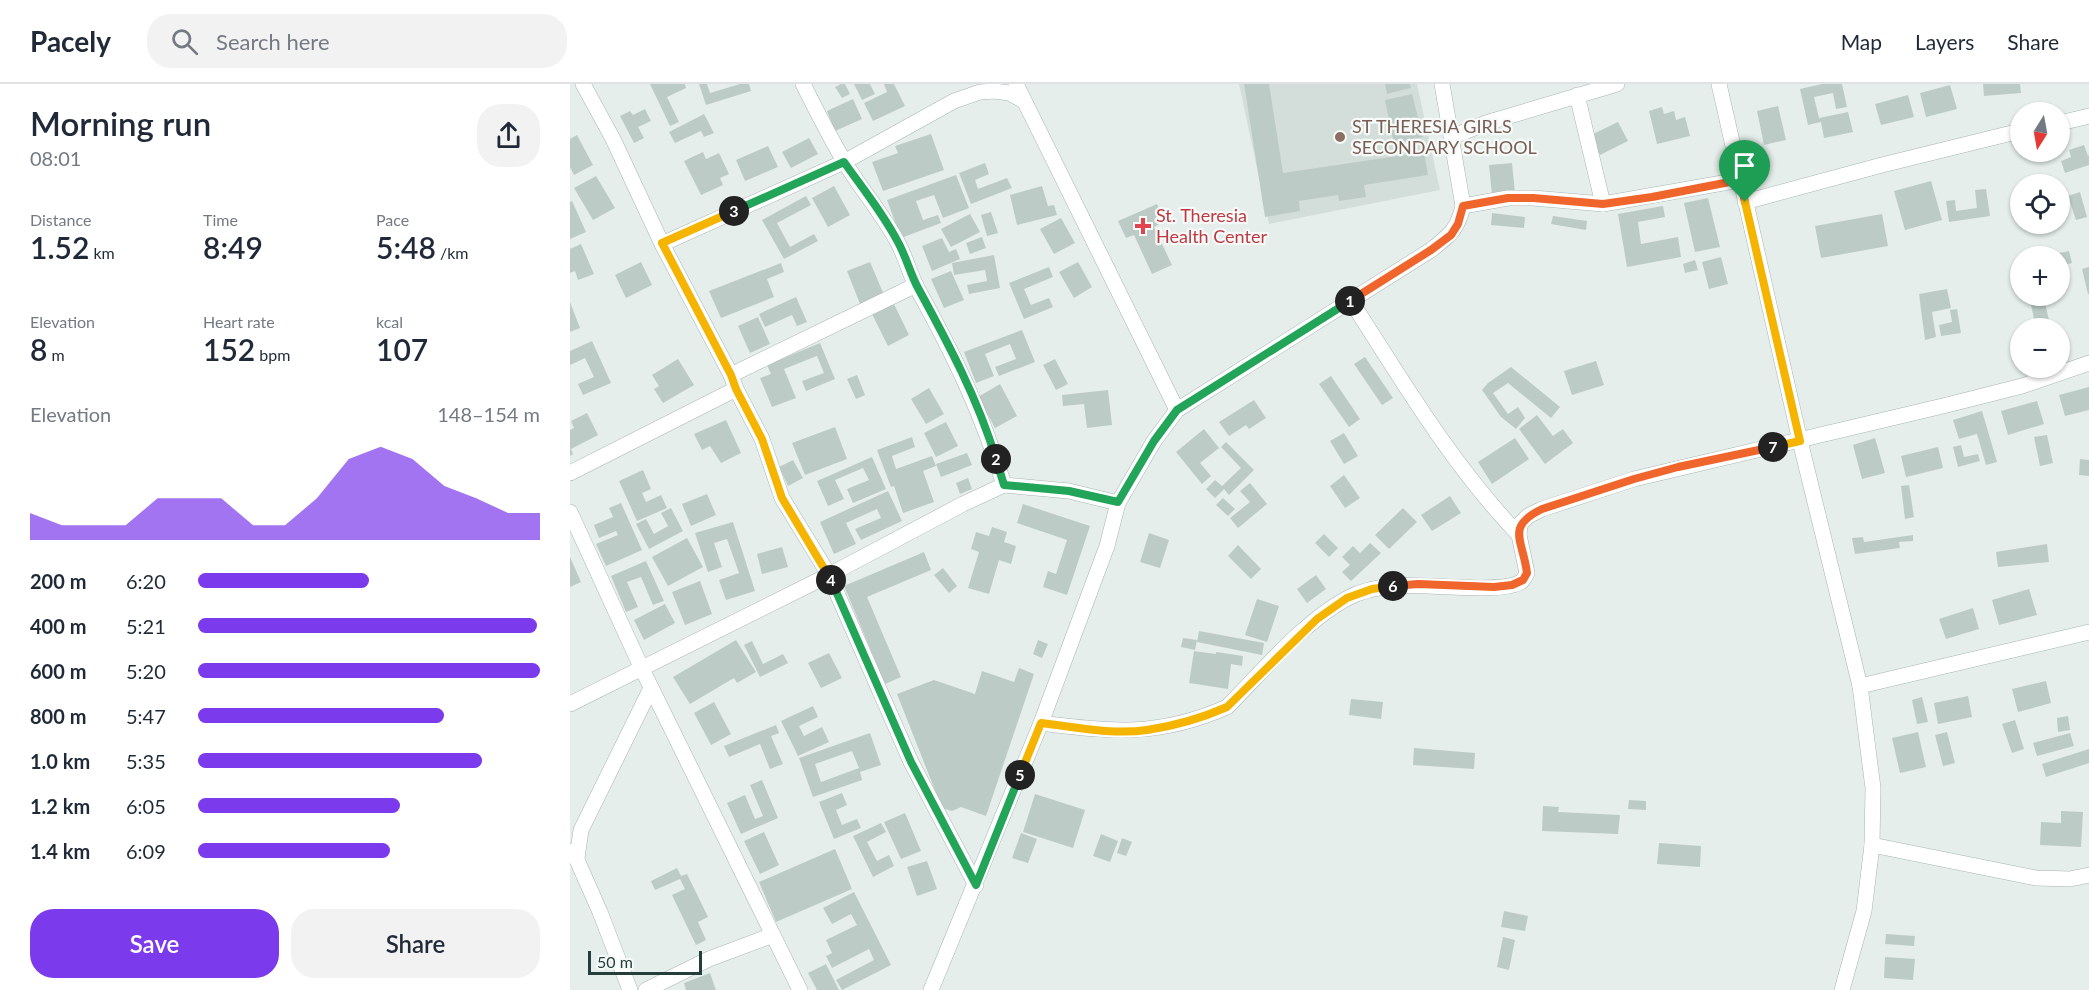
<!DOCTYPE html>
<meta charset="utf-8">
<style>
body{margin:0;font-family:Lato,sans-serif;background:#f2f2f3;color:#1f2937;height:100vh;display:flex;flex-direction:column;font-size:22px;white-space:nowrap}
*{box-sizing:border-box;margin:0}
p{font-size:20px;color:#747a83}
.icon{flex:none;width:33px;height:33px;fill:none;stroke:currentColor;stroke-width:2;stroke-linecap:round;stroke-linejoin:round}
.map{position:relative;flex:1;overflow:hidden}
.sheet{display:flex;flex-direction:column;background:#fff;width:570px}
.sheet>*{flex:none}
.needle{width:39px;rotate:191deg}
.tools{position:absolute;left:1440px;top:18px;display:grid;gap:12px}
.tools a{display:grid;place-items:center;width:60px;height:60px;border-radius:50%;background:#fff;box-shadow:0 2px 4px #0004;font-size:30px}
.scale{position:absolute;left:18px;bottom:15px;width:114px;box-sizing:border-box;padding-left:6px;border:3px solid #243f3b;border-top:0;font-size:16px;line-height:21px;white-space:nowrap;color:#243f3b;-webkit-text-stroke:4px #f6faf8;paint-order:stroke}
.pin{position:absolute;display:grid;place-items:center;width:51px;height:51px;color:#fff;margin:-62px -26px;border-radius:50% 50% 50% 0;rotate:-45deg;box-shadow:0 0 6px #0007}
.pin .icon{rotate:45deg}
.km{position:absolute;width:30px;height:30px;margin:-15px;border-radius:50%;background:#222;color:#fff;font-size:16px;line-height:30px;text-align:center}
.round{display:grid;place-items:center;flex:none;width:63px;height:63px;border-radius:24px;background:#f2f2f3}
.head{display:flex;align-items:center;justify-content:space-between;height:102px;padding:0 30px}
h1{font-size:33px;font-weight:600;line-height:45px}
.metrics{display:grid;grid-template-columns:repeat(3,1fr);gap:9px;height:102px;padding:6px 30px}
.metrics div{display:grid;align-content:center}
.metrics b{font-size:30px;font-weight:600}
.metrics small{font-size:16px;font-weight:400}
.metrics p{font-size:16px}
.chart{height:168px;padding:12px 30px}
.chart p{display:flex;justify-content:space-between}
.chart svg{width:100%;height:108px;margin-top:6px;fill:#7c3aed;opacity:.7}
.button{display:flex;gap:12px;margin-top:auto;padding:12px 30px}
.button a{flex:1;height:69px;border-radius:24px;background:#7c3aed;color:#fff;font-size:24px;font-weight:600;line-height:69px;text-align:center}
.button a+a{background:#f2f2f3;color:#1f2937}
ul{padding:0 30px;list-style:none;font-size:20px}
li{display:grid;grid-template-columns:96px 72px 1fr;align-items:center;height:45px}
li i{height:15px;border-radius:8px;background:#7c3aed}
header{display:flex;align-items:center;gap:36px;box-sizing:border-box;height:84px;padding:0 30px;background:#fff;border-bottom:2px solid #e0e1e3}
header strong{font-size:28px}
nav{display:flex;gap:33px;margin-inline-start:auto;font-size:21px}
.search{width:420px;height:54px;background:#f2f2f3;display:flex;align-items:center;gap:15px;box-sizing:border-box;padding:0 21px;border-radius:24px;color:#747a83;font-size:22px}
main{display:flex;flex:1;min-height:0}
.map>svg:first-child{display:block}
.built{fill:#d3deda}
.building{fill:#bdcbc7;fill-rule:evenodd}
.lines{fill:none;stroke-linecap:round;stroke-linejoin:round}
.minor-casing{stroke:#a7b6b3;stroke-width:16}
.minor{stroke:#fff;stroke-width:15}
.split-1-casing{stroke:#fff;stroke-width:12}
.split-2-casing{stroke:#fff;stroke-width:12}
.split-3-casing{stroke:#fff;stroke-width:12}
.split-4-casing{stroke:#fff;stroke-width:12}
.split-5-casing{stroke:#fff;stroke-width:12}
.split-6-casing{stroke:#fff;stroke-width:12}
.split-7-casing{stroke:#fff;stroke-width:12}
.split-8-casing{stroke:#fff;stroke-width:12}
.split-1{stroke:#f0652b;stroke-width:8}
.split-2{stroke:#22a559;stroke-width:8}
.split-3{stroke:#22a559;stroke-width:8}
.split-4{stroke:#f5b400;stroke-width:8}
.split-5{stroke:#22a559;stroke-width:8}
.split-6{stroke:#f5b400;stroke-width:8}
.split-7{stroke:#f0652b;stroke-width:8}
.split-8{stroke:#f5b400;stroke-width:8}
.education-dot{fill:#8d6e63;stroke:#f6faf8;stroke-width:2}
.health-dot{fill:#e0444e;stroke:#f6faf8;stroke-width:2}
.labels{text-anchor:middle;stroke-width:4.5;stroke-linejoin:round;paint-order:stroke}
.education-label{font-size:18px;fill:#785e54;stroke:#f6faf8;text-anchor:start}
.health-label{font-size:18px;fill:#be3a42;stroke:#f6faf8;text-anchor:start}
</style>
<header>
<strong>Pacely</strong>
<div class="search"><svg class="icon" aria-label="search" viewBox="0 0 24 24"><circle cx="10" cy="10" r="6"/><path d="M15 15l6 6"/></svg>Search here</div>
<nav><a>Map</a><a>Layers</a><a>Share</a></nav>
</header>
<main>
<section class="sheet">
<div class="head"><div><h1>Morning run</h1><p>08:01</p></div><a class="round"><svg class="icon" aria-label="share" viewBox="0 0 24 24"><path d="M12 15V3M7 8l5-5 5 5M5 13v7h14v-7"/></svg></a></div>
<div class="metrics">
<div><p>Distance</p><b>1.52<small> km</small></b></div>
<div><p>Time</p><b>8:49</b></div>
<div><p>Pace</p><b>5:48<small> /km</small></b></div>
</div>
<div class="metrics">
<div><p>Elevation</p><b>8<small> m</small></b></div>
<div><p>Heart rate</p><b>152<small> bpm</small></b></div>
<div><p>kcal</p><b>107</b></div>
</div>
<div class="chart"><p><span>Elevation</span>148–154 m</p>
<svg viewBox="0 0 160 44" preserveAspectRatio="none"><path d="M0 44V33L10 38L20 38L30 38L40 27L50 27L60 27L70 38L80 38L90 27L100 11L110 6L120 11L130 22L140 27L150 33L160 33V44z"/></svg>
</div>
<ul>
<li><b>200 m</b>6:20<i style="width:50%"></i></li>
<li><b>400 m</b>5:21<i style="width:99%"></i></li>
<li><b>600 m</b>5:20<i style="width:100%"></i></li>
<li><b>800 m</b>5:47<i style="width:72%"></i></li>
<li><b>1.0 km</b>5:35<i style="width:83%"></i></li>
<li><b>1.2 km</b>6:05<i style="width:59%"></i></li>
<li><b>1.4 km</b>6:09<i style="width:56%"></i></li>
</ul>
<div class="button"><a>Save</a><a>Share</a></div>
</section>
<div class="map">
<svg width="1519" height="906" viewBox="0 0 1519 906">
<rect width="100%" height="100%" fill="#e5eeeb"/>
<polygon class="built" points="669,0 847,0 870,106 699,140"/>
<g class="building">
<polygon points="80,0 115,0 116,4 97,13 109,38 100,42"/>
<polygon points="129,0 137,0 140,9 170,0 179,0 181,7 136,21"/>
<polygon points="271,0 275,0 280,10 272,14 265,3"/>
<polygon points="284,0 300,0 305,10 292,16"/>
<polygon points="314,0 324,0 335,22 303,37 294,19 317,8"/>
<polygon points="674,0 699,0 713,89 854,68 858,91 794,101 796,113 769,117 768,111 729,117 730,127 695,133"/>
<polygon points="815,0 840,0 841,4 817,10"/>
<polygon points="1252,0 1272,0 1277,23 1266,25 1263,9 1244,13 1249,34 1278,28 1283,48 1254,54 1251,38 1238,41 1230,5"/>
<polygon points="1413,0 1450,0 1451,9 1414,12"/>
<polygon points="1380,1 1387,25 1356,33 1350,9"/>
<polygon points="842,10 853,53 824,60 815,16"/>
<polygon points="1338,11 1344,33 1311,41 1305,20"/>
<polygon points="283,15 292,35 265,47 257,27"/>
<polygon points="1208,22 1216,56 1194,61 1187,27"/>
<polygon points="1092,23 1094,30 1104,27 1106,36 1115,33 1120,52 1087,60 1079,27"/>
<polygon points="75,25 81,37 68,43 74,54 64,59 50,32 60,27 63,31"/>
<polygon points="134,30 144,49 134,53 131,47 105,59 99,48"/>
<polygon points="1048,38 1058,57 1030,71 1021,51"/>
<polygon points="361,50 374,86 313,107 302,78 328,69 325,62"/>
<polygon points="7,51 23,81 4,91 0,83 0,55"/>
<polygon points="239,54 248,70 221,84 212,68"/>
<polygon points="1514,61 1518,72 1519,71 1519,81 1495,89 1491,77 1501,73 1499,66"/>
<polygon points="198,62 208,83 175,97 166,76"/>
<polygon points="133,68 136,75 149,69 159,90 150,94 153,101 131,111 114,77"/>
<polygon points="415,79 419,90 405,96 408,105 437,94 442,104 401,120 389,89"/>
<polygon points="942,79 945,109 922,111 919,81"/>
<polygon points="386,91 399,124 373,134 364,111 346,117 353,136 368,131 371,139 331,154 317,116"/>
<polygon points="26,92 45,124 23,136 4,104"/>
<polygon points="1361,97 1372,136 1335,146 1324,107"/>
<polygon points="264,102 280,131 258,143 242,114"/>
<polygon points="472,102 478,122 484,121 487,131 447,141 440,111"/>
<polygon points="1416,105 1420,132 1379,138 1376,117 1385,116 1386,127 1407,124 1405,106"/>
<polygon points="1510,108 1517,133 1506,136 1498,112"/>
<polygon points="236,112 241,121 207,139 220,163 244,150 248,157 214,175 192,136"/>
<polygon points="1138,114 1150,163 1125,168 1114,119"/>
<polygon points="2,117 16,148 0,155 0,118"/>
<polygon points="587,120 595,137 584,143 602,181 582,190 564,151 556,154 548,137"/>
<polygon points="1093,122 1095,133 1068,138 1071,160 1108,153 1111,173 1057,183 1048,130"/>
<polygon points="421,128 428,149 417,152 411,131"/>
<polygon points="922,129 955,133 954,144 921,141"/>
<polygon points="400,130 410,148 381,163 371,145"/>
<polygon points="1312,130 1318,162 1251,174 1245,142"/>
<polygon points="983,132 1017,137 1016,146 981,140"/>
<polygon points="491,134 505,159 484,170 470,145"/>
<polygon points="412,153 416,164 400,170 396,159"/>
<polygon points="372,154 379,168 386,165 390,175 362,187 352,162"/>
<polygon points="11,160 24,190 8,196 5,187 0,189 0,165"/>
<polygon points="1499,167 1502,179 1490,182 1490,172 1476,172"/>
<polygon points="424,171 430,204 399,210 397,201 417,197 415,186 384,191 382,179"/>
<polygon points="1151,173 1158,200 1139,205 1132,178"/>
<polygon points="1125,176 1128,186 1115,189 1113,180"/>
<polygon points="71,178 82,201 56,214 45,191"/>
<polygon points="300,178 314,211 290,220 277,187"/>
<polygon points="508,178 522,203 504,214 489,188"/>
<polygon points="211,179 214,188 197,195 204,213 151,234 139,207"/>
<polygon points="479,183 483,193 454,205 461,221 479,214 483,223 454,235 439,199"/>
<polygon points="1519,183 1519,210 1518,210 1512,185"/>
<polygon points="381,187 394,216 374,224 361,195"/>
<polygon points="1377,205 1381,224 1362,228 1366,253 1355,256 1349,210"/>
<polygon points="226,213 237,238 227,242 222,231 195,243 189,230"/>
<polygon points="1474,214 1480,241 1466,244 1460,216"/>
<polygon points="0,218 10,244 0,248"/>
<polygon points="324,220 339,251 318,262 302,230"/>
<polygon points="1387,225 1391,249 1371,252 1369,241 1382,238 1380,226"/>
<polygon points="188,233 200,260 180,269 168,242"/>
<polygon points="452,246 465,278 429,292 425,283 446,275 440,260 415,270 424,292 406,299 394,268"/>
<polygon points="22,257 41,299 13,311 8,300 24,293 15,274 0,281 0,267"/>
<polygon points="250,259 265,295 236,307 232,297 254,289 247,272 214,285 226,314 202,323 190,294 201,290 197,281"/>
<polygon points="795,273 823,314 812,321 784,280"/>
<polygon points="108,275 124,301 93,319 84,305 89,302 82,291"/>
<polygon points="485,275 498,300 486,306 473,281"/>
<polygon points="1026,277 1034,301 1002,311 994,287"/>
<polygon points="941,283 990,323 981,334 938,299 923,309 938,330 948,323 955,334 946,345 931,333 912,306 918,299"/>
<polygon points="287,291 295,311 286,315 277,295"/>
<polygon points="761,292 790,335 779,343 749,300"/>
<polygon points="430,300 447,332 425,344 408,313"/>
<polygon points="1519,303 1519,326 1495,332 1489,311"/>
<polygon points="359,304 374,330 356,340 341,315"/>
<polygon points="538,306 542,341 517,344 514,320 493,322 492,311"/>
<polygon points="684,316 696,334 679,345 676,341 659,352 649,338"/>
<polygon points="1467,317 1474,340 1438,351 1431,327"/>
<polygon points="1412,327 1427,378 1416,381 1407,350 1389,355 1383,336"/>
<polygon points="17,329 28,351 1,365 3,370 0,372 0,346 4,344 1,337"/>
<polygon points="967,331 983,352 993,345 1003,359 975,380 949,345"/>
<polygon points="156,336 171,369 151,379 140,362 132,366 124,350"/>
<polygon points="376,338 388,362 366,373 354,349"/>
<polygon points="265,343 277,375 235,391 222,359"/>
<polygon points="634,345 649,364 630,379 641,392 632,400 606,368"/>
<polygon points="774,349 788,372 774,380 760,357"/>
<polygon points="1477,351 1483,379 1470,382 1464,353"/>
<polygon points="342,353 345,363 322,372 326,385 362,372 366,382 353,387 364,418 333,429 324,402 321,403 307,366"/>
<polygon points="945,354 959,375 922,400 908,378"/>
<polygon points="1305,354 1315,389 1292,395 1283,361"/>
<polygon points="656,358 684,386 659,411 654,405 645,414 636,405 645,396 652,402 671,384 651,363"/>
<polygon points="1391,361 1394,373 1408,370 1410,377 1388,383 1383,363"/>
<polygon points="1368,363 1373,384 1336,393 1331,372"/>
<polygon points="397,369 402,381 371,393 366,380"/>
<polygon points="302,373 316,405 283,419 277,405 299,396 293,384 265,396 274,415 258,422 247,397"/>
<polygon points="1510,375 1519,376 1519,392 1509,391"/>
<polygon points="223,376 233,394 218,402 209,383"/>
<polygon points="73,386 81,405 72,409 76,418 91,411 97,424 67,437 49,397"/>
<polygon points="774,391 790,414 775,424 760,402"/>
<polygon points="398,394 402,405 390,410 386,399"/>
<polygon points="680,399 697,420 668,444 660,434 680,418 670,407"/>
<polygon points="1339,401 1344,433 1335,435 1331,402"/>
<polygon points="318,407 332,437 291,456 285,445 311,434 307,425 276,439 286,460 264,470 250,438"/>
<polygon points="137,410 146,431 121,442 112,420"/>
<polygon points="880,412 891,429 862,447 851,431"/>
<polygon points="653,414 665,425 658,432 646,421"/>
<polygon points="51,419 72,466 36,482 26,460 48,451 46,447 29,454 24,441 43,433 39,424"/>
<polygon points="453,420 520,442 497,511 473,503 478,487 486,490 497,456 447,439"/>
<polygon points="101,424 113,447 79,465 66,440 76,435 84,450 98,442 91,429"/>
<polygon points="833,424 847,438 819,465 805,451"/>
<polygon points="163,438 185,507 156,516 149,496 169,489 157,455 144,459 152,483 138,488 125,449"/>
<polygon points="422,443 437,448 434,458 446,462 441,480 429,476 419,510 398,504 409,468 401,465 406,448 419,452"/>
<polygon points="579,449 599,456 590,484 570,478"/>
<polygon points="754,450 768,464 759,473 745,459"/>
<polygon points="1343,451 1343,457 1329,458 1330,464 1285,470 1282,454 1293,453 1294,458"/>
<polygon points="117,454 133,483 98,502 82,473"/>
<polygon points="800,459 811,469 781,497 772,488 780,481 772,473 783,462 790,469"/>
<polygon points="1477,460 1479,478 1428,483 1426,468"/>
<polygon points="668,461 691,485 681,495 658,472"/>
<polygon points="212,463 218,483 192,490 187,470"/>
<polygon points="354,468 361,486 297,513 331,593 315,600 274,502"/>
<polygon points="0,473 11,498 0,503"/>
<polygon points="76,477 94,517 83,521 71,493 57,498 68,523 56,528 41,492"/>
<polygon points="373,484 387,502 379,509 364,491"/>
<polygon points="746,491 756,505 737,519 727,505"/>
<polygon points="130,497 142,530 115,541 102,508"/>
<polygon points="1459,505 1467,531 1429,541 1422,516"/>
<polygon points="687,515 709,522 697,558 675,551"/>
<polygon points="95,520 105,539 74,556 64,536"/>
<polygon points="1403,524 1409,545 1376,555 1369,535"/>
<polygon points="629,547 694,559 692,571 627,558"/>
<polygon points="613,554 627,556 625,566 611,563"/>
<polygon points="166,556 186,588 167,599 164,594 120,620 103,593"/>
<polygon points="468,556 478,560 472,574 463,570"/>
<polygon points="182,557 193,580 213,570 218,579 190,593 174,561"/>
<polygon points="624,567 646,570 646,568 673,572 672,582 661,580 658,605 619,599"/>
<polygon points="259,569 272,594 251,604 238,579"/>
<polygon points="449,584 464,590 416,732 391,723 382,727 372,724 327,610 364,596 405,610 412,587 444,598"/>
<polygon points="1476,597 1481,619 1448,628 1442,605"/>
<polygon points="1398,612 1402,633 1368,640 1364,619"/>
<polygon points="1352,613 1358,638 1347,640 1342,616"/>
<polygon points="781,615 813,618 811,635 779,631"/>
<polygon points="144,618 161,650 141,661 124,629"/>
<polygon points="243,622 248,633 229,642 234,652 252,643 259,658 228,672 211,637"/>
<polygon points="1498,632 1500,646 1488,648 1487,634"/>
<polygon points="1445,636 1454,665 1442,669 1432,640"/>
<polygon points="206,641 209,649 201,652 213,680 200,685 190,660 159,673 154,662"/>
<polygon points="1348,648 1356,683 1330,689 1322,654"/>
<polygon points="1377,648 1385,679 1373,682 1365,651"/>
<path d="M300,649L311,681L290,688L292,696L243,713L229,674ZM282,667L289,684L251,698L245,680Z"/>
<polygon points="1500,649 1504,662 1467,672 1463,659"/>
<polygon points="844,664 905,669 904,685 843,681"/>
<polygon points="1519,665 1519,679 1476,693 1472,680"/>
<polygon points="192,696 208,734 171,750 157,719 175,711 185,735 193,732 180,701"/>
<polygon points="272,709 277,721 266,726 272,741 287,735 291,744 264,755 249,718"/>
<polygon points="465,710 515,726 503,764 453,748"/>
<polygon points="1059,716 1076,717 1076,726 1058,725"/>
<polygon points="973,722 989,723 988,728 1050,731 1048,750 972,747"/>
<polygon points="1491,727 1513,728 1511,763 1470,761 1471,738 1491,739"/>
<polygon points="335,729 351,767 331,775 314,738"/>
<polygon points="311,739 316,748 297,758 307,777 319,771 324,782 303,793 283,752"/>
<polygon points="194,748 209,781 190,790 174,757"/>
<polygon points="451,749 467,755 458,779 442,774"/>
<polygon points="531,750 548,757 540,778 523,772"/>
<polygon points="552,754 562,758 556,772 547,769"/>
<polygon points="1089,759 1131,762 1130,783 1087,780"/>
<polygon points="265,765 282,805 206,838 189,798"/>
<polygon points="357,777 367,805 347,812 337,783"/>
<polygon points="107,784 111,792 117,790 138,833 128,838 136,856 126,861 102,811 115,805 110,795 85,806 81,797"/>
<polygon points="284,808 321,881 272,906 266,896 304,876 299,865 262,884 256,872 262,869 256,856 287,841 281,830 262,840 253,824"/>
<polygon points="934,827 958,832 955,847 931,843"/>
<polygon points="1316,850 1345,852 1344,862 1315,860"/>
<polygon points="933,853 945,856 939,886 927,883"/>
<polygon points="1315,873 1345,875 1343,896 1314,894"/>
<polygon points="256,880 269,906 247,906 238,889"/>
<polygon points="140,889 146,906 116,906 114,899"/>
</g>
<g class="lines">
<defs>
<g id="minor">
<polyline points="13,0 43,55 92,160 161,291 166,305 192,355 212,414 259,491 341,678 406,801"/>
<path d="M233,0C246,26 259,52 274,77C291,106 314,131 329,161C336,175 340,190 347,204C383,269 412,329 434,401"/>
<polyline points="446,0 607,326"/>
<polyline points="1149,0 1230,357 1290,602 1303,704 1302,761 1294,827 1272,906"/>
<polyline points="1007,11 1033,120"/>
<polyline points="1490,39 1519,32"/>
<polyline points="882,53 916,39 1047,0"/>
<polyline points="1175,118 1312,81 1450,47"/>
<polyline points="893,122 938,114 963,114 1033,120 1170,96"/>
<polyline points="92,160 274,78 384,17 410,8 425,7 439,9 454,17"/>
<path d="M781,217C833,298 882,381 949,451"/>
<polyline points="161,291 346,201"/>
<polyline points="0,389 166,305"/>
<polyline points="0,428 72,585 230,906"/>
<polyline points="1290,602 1519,548"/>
<polyline points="0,620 259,491 393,420 434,401 499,407 548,419"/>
<path d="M471,639C542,648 589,653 657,623C692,588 732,539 776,515C790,507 809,503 825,502C851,499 935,511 952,497C953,496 957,490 957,489L949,451L950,440L958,432L972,425L1064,395L1377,321L1452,302L1519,279"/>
<polyline points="1302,761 1466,794 1500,795 1519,791"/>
<polyline points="3,767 30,828 60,906"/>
<polyline points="7,774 11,746 81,604"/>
<polyline points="76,906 139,875 203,851"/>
<path d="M361,906L471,639L537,462L548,419L584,357L607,326L861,166C879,152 888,145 893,122L872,0"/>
</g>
</defs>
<use href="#minor" class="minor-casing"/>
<use href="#minor" class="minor"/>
</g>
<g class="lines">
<defs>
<polyline id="split-1" points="780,217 861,166 881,151 888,140 893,122 938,114 963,114 1033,120 1082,113 1170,96 1175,118"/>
<polyline id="split-2" points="426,375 434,401 499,407 548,418 584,357 607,326 780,217"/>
<path id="split-3" d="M164,127L274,78C293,105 315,132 330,162C337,176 341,191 348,204C378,259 408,315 426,375"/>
<polyline id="split-4" points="164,127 92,159 161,291 166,305 192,355 212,414 261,496"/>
<polyline id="split-5" points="261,496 341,678 406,801 450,691"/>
<path id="split-6" d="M450,691L471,639C505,643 542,651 577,646C604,642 632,634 657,623L747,535L777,514L802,505L823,502"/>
<path id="split-7" d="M823,502L848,500L924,503L942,501L953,496L957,489C953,456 935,443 972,425L1064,395L1108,383L1203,363"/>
<polyline id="split-8" points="1175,118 1230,357 1203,363"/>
</defs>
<use href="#split-1" class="split-1-casing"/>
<use href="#split-2" class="split-2-casing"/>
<use href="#split-3" class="split-3-casing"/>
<use href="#split-4" class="split-4-casing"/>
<use href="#split-5" class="split-5-casing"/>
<use href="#split-6" class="split-6-casing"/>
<use href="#split-7" class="split-7-casing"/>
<use href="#split-8" class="split-8-casing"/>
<use href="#split-1" class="split-1"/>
<use href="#split-2" class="split-2"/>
<use href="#split-3" class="split-3"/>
<use href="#split-4" class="split-4"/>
<use href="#split-5" class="split-5"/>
<use href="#split-6" class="split-6"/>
<use href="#split-7" class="split-7"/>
<use href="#split-8" class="split-8"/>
</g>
<circle class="education-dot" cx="770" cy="53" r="6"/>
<path class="health-dot" d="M570 133h6v6h6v6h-6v6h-6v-6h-6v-6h6z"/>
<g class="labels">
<g class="education-label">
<text x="782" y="49">ST THERESIA GIRLS<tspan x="782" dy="21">SECONDARY SCHOOL</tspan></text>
</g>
<g class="health-label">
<text x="586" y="138">St. Theresia<tspan x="586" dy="21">Health Center</tspan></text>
</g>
</g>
</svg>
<div class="tools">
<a><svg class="needle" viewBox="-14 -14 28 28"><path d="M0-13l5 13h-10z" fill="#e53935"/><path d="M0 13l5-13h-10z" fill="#747a83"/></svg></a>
<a><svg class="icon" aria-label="locate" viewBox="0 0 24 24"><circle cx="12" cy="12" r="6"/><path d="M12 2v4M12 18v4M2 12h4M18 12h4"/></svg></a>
<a>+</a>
<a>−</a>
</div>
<div class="scale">50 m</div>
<div class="pin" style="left:1175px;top:118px;background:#1e9e55"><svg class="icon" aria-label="arrive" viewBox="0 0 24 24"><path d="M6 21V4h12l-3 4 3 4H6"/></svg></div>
<b class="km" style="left:780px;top:217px">1</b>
<b class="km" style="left:426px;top:375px">2</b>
<b class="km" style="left:164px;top:127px">3</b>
<b class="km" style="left:261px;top:496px">4</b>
<b class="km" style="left:450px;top:691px">5</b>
<b class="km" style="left:823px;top:502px">6</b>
<b class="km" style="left:1203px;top:363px">7</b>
</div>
</main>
